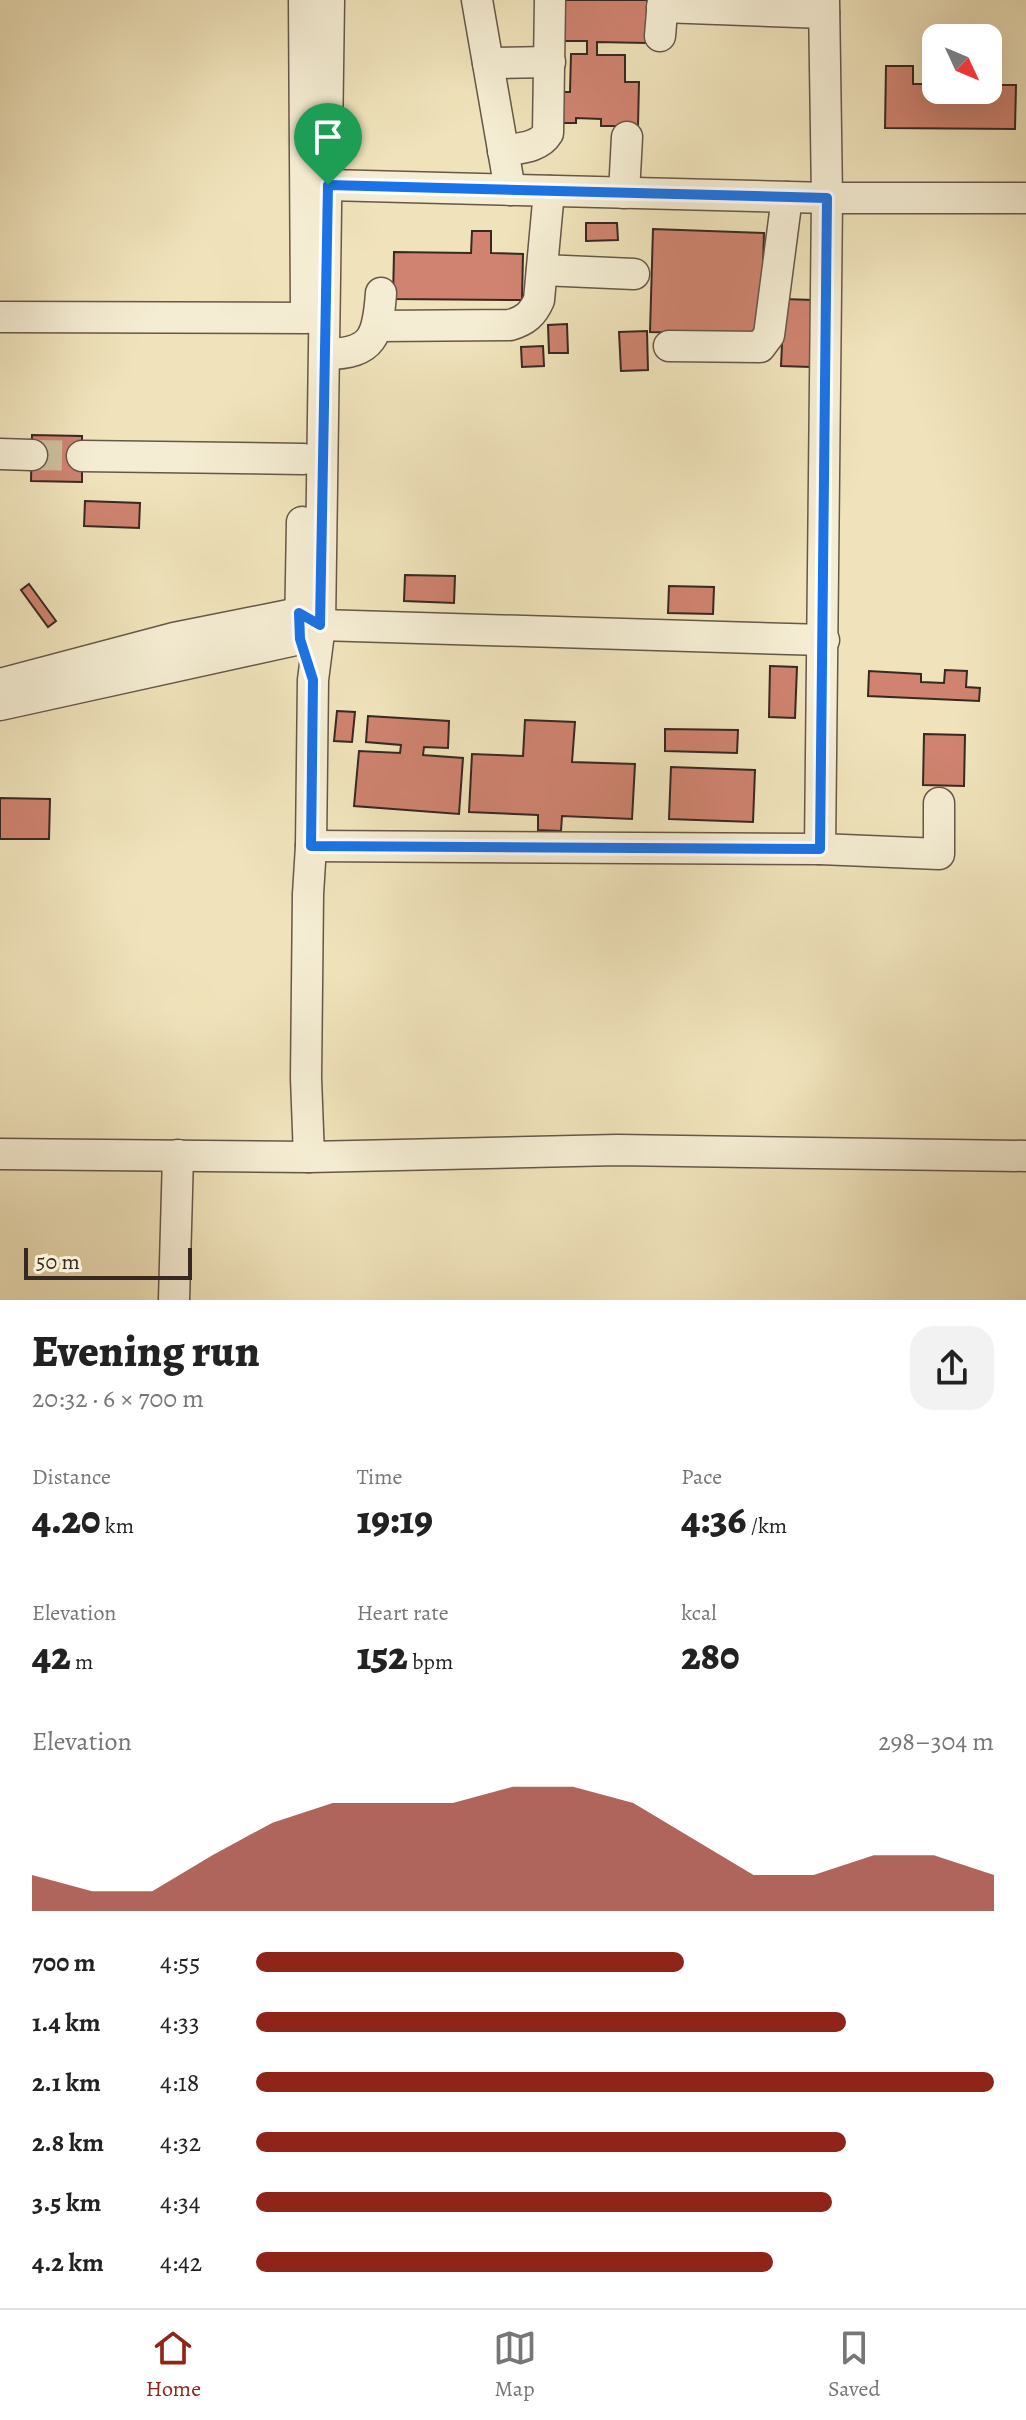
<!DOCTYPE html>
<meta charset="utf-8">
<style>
body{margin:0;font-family:Alegreya,serif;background:#f2f2f2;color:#222;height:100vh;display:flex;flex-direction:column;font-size:30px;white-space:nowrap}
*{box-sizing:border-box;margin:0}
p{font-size:26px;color:#767676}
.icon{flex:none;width:44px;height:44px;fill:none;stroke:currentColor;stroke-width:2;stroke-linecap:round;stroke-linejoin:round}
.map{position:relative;height:1300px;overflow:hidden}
.sheet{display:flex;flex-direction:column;background:#fff;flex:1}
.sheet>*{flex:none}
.needle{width:52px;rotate:134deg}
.controls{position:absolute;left:922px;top:24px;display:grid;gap:16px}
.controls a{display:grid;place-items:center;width:80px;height:80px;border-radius:16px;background:#fff;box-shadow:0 8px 32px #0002;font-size:40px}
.scale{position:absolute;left:24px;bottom:20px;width:168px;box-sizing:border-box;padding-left:8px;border:4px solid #382822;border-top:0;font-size:22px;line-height:28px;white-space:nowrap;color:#382822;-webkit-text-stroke:6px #f5edd3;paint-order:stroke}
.pin{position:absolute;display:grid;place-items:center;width:68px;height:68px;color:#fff;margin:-82px -34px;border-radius:50% 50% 50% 0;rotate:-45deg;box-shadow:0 0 8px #0007}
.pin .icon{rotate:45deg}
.round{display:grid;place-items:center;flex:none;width:84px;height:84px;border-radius:24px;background:#f2f2f2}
.headline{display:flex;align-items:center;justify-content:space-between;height:136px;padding:0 32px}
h1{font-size:44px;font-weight:800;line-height:60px}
.figures{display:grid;grid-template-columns:repeat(3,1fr);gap:12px;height:136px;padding:8px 32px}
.figures div{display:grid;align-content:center}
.figures b{font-size:40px;font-weight:800}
.figures small{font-size:22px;font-weight:400}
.figures p{font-size:22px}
.chart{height:224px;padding:16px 32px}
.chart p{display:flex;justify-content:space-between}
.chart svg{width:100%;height:144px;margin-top:8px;fill:#8f2418;opacity:.7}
ul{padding:0 32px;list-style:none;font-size:26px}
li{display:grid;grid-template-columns:128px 96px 1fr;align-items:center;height:60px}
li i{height:20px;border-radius:10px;background:#8f2418}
.tab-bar{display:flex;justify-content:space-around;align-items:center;height:112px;border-top:2px solid #e0e0e0;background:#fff;font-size:22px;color:#767676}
.tab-bar a{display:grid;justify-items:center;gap:4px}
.tab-bar .current{color:#8f2418}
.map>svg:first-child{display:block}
.building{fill:#cf8370;stroke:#382822;stroke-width:2}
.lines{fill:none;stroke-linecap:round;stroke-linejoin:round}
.minor-tunnel{stroke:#cbbe9c;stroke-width:30;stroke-dasharray:30 15;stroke-linecap:butt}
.minor-casing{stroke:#665748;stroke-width:33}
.minor{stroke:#f5edd3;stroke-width:30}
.route-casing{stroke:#fff;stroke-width:16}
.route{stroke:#1a73e8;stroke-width:10}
</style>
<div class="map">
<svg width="1026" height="1300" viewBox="0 0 1026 1300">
<rect width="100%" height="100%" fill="#f0e3bb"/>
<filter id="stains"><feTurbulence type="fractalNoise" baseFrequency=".0025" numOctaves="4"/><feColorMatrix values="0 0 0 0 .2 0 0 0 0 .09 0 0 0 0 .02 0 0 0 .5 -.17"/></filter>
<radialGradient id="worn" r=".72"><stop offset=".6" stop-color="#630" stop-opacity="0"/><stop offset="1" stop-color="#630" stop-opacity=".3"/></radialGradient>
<g class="building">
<polygon points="561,0 647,0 647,43 597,42 597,55 625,55 625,82 639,82 638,126 601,126 601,119 576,118 576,123 561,123 561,92 570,92 571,54 587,54 587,41 561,41"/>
<polygon points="886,66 913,66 913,84 936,84 936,90 988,90 988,85 1016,85 1015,129 885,128"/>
<polygon points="586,223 617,223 618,240 586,241"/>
<polygon points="653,229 764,233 761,335 650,332"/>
<polygon points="472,231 491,231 491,253 523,254 522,300 393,299 394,252 471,253"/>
<polygon points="784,299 813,300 810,367 781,366"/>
<polygon points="567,324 568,353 549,353 548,325"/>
<polygon points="647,331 648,370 621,371 619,332"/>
<polygon points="543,346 544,366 522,367 521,347"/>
<polygon points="32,435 82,436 82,482 31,481"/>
<polygon points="85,501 140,503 139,528 84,526"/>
<polygon points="405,575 455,576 454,603 404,601"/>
<polygon points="29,584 56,621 48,627 21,590"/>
<polygon points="669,586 714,587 713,614 668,613"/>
<polygon points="770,666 797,667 795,718 769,717"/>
<polygon points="945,670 967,671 966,687 980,688 979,701 868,696 869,671 921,674 921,682 944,683"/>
<polygon points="337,711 355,712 352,742 334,741"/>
<polygon points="368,716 449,721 448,748 424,747 423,755 463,758 459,814 354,806 359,751 400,753 401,745 366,742"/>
<polygon points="525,720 575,722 572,762 635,764 632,819 562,816 561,831 538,830 538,815 469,812 472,754 523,756"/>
<polygon points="665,729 738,730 737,753 665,751"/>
<polygon points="924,734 965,735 964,786 923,785"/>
<polygon points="671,767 755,770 753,822 669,819"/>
<polygon points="0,798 50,799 49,839 0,839"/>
</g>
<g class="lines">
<polyline class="minor-tunnel" points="32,455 82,456"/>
<defs>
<g id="minor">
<polyline points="304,0 306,310"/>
<polyline points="477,0 510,190"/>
<polyline points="662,7 824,13"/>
<polyline points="660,36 663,0"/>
<polyline points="488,63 550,62"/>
<path d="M503,151C519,148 539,148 548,133L550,0"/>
<polyline points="328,185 827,198 1026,198"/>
<polyline points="624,193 627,137"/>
<polyline points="542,270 634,274"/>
<polyline points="0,317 306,318"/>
<path d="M378,326L510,325C525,321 533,314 539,300L549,191"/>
<polyline points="669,346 760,347 769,335 787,197"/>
<path d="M326,354C374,354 378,335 381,293"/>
<polyline points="0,454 32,455"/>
<polyline points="82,456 303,459"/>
<polyline points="300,634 302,522"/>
<polyline points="0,684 174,638 299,613 320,625 824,640"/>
<polyline points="0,705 300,639 316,628"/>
<polyline points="311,846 820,849 939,854 939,803"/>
<polyline points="820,849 827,198 824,0"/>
<polyline points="0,1154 309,1157 617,1150 1026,1156"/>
<polyline points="309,1157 306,1078 308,894 311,846 313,680 320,625 329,0"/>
<polyline points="174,1300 178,1155"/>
</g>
</defs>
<use href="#minor" class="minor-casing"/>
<use href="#minor" class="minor"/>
</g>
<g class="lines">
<defs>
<polygon id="route" points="328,185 827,198 820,849 311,846 313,680 300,639 299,613 320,625"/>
</defs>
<use href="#route" class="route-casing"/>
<use href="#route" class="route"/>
</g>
<rect width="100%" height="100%" filter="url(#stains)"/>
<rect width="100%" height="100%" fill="url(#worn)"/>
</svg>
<div class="controls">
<a><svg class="needle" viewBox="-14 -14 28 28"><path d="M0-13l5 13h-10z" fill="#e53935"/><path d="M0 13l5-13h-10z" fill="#767676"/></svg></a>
</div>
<div class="scale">50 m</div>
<div class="pin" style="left:328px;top:185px;background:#1e9e55"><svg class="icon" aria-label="arrive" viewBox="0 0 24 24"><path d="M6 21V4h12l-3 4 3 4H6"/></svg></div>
</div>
<section class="sheet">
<div class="headline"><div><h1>Evening run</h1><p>20:32 · 6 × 700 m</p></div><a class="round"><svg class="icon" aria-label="share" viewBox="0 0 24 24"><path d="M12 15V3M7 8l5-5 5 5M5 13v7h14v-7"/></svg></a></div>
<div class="figures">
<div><p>Distance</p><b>4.20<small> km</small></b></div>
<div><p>Time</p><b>19:19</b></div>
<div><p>Pace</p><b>4:36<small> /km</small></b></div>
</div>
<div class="figures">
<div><p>Elevation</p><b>42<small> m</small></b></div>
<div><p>Heart rate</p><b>152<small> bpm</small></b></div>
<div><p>kcal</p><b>280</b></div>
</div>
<div class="chart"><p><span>Elevation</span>298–304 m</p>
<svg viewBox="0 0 160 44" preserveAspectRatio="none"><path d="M0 44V33L10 38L20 38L30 27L40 17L50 11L60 11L70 11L80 6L90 6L100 11L110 22L120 33L130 33L140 27L150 27L160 33V44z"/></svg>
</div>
<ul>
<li><b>700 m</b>4:55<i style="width:58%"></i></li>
<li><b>1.4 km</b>4:33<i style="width:80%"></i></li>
<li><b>2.1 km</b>4:18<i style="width:100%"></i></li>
<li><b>2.8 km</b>4:32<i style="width:80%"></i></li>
<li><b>3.5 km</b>4:34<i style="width:78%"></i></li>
<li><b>4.2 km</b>4:42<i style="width:70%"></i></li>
</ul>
</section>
<nav class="tab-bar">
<a class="current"><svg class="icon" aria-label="home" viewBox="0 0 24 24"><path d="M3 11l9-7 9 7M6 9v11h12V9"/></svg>Home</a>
<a><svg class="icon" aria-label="map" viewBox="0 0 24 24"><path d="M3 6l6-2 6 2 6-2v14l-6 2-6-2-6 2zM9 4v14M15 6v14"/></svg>Map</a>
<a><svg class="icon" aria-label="saved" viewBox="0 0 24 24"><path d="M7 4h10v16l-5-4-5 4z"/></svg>Saved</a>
</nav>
